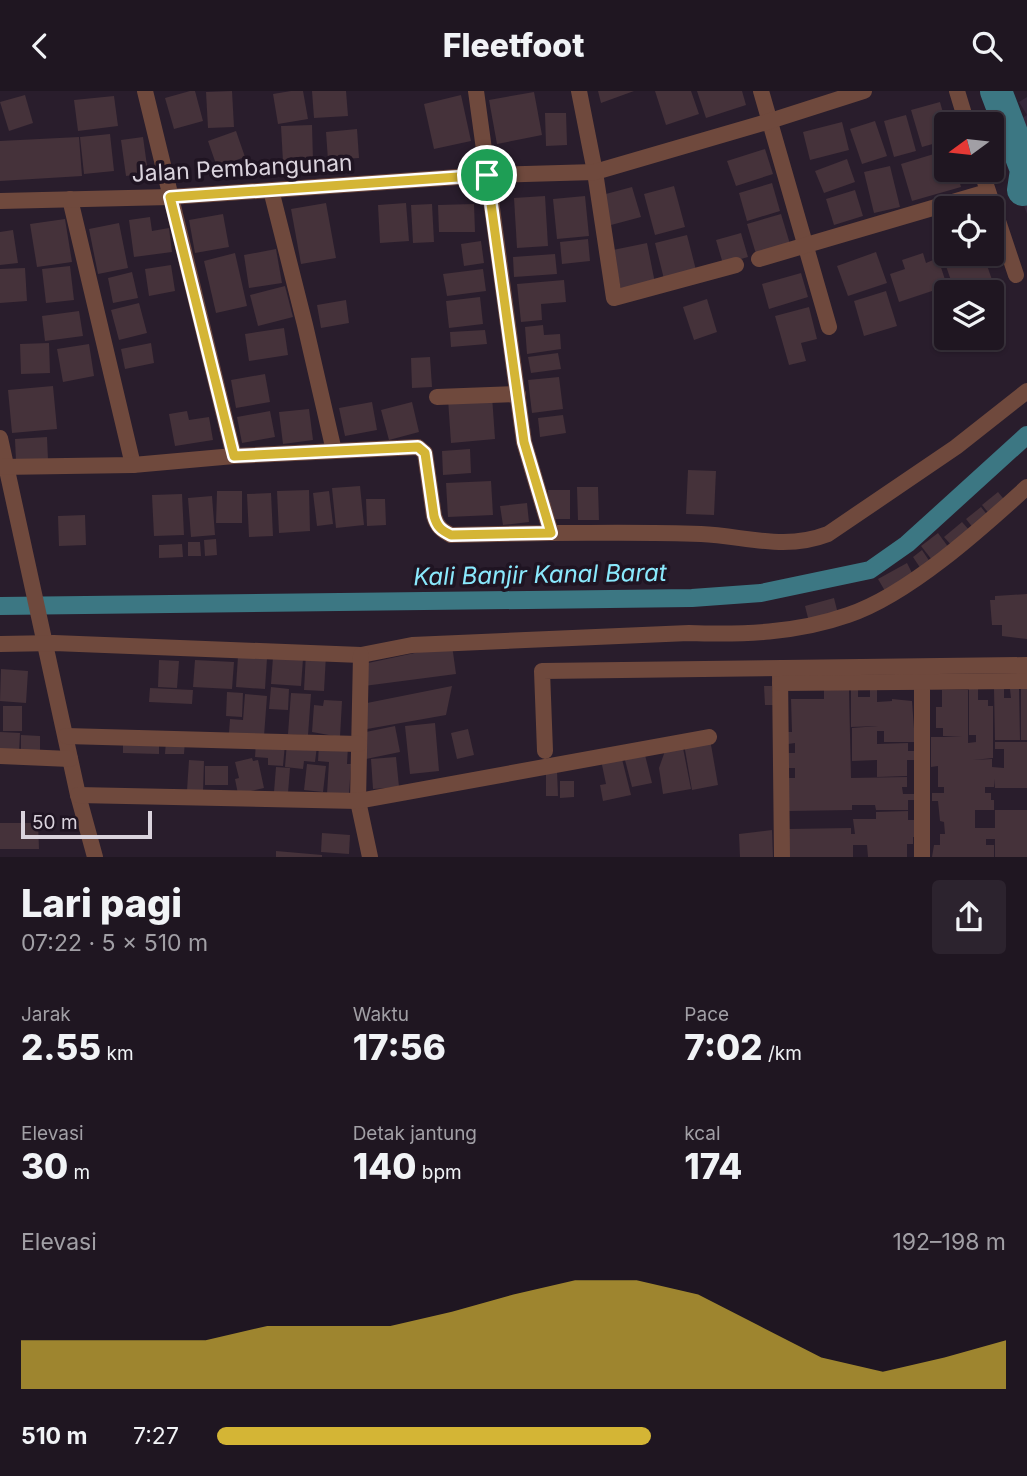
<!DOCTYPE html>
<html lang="id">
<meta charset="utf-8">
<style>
body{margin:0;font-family:Inter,sans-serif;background:#2c232e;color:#f1f3f6;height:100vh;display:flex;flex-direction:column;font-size:26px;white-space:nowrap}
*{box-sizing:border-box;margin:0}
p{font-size:23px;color:#a19fa5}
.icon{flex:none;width:38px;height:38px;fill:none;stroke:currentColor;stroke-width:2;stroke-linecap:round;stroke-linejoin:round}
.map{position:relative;height:766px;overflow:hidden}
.details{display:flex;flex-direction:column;background:#1f1621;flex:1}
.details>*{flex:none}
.needle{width:46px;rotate:255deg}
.fabs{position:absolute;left:934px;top:21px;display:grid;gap:14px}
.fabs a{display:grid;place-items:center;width:70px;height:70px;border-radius:7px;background:#1f1621;box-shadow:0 2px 5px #0004,0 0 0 2px #3c353f;font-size:35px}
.scale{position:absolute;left:21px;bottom:18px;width:131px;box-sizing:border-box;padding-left:7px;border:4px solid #dad3dd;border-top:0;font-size:19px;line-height:24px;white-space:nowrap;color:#dad3dd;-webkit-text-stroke:5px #1f1422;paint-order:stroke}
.pin{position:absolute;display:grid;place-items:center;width:60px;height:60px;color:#fff;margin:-30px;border:4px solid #fff;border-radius:50%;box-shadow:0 2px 7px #0007}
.round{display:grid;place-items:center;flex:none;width:74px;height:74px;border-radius:7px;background:#2c232e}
.headline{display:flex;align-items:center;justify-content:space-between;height:119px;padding:0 21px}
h1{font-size:38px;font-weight:800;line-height:52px}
.figures{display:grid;grid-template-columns:repeat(3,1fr);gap:10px;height:119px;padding:7px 21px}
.figures div{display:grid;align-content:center}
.figures b{font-size:35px;font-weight:800}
.figures small{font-size:19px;font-weight:400}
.figures p{font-size:19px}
.chart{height:196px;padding:14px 21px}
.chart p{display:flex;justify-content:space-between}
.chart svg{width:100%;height:126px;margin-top:7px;fill:#d4b535;opacity:.7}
ul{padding:0 21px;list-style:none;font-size:23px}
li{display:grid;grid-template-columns:112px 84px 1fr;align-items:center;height:52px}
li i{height:18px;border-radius:9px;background:#d4b535}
header{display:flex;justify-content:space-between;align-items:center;height:91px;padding:0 21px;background:#1f1621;font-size:32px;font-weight:800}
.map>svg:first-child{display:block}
.built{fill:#35273a}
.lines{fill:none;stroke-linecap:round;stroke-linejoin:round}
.stream{stroke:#3c7783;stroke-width:5}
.canal{stroke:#3c7783;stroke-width:18}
.river{stroke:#3c7783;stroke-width:32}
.building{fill:#45323a}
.minor{stroke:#6f493d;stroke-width:16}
.route-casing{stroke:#fff;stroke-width:14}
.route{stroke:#d4b535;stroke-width:9}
.labels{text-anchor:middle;stroke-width:7;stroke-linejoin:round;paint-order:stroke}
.street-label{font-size:23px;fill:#dad3dd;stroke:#1f1422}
.water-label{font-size:24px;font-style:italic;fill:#8ae9fd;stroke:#1f1422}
</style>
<header><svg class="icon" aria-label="back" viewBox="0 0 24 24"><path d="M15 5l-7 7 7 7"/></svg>Fleetfoot<svg class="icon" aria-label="search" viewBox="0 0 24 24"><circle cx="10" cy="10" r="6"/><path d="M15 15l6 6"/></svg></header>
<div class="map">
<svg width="1027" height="766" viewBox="0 0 1027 766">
<rect width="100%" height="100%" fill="#291d2c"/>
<polygon class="built" points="1027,6 1027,123 999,44 1004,38 1027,24 1019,11"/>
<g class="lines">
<polyline class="stream" points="1023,99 1027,107"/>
<polyline class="canal" points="0,515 692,507 761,502 870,479 907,453 1027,344"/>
<polyline class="river" points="996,0 1026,79 1023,99"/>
</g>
<g class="building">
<polygon points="190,0 195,0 203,30 174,38 165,7"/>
<polygon points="232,0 234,36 208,37 206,1"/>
<polygon points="291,0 303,0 308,28 278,33 273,3"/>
<polygon points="312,0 346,0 348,25 314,27"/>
<polygon points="598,0 634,0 601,12"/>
<polygon points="655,0 691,0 699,23 666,34"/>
<polygon points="697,0 742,0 746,14 706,27"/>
<polygon points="534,1 542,44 497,53 489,9"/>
<polygon points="25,4 33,32 9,40 0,11"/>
<polygon points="461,4 471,50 434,58 424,13"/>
<polygon points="114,5 118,35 78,40 74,9"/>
<polygon points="940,11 947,36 947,49 922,56 911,19"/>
<polygon points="545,22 566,22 567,54 546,55"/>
<polygon points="906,24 916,60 894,66 884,30"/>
<polygon points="875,30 887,65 862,73 850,38"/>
<polygon points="842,31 849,59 810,69 803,41"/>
<polygon points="312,34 313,70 283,71 281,35"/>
<polygon points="357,38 359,67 328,69 326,41"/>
<polygon points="236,40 245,66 217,76 208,50"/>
<polygon points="110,43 114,80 84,83 80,46"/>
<polygon points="79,46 82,85 0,90 0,50"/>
<polygon points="143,46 148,82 126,85 121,49"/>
<polygon points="765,58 773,83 736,95 727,70"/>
<polygon points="947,59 947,79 956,79 961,96 912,110 901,73"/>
<polygon points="847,68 855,91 824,102 815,80"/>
<polygon points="890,75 900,116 874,122 864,81"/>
<polygon points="772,92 780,120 747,130 739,102"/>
<polygon points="674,95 685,136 655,144 644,103"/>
<polygon points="632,96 641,126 611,134 602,104"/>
<polygon points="855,99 863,125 834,134 826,108"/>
<polygon points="545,105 548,155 517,157 514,107"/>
<polygon points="585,105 589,145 557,148 553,108"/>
<polygon points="326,112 336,167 301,173 291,118"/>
<polygon points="406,112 409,150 380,152 378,114"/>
<polygon points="432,113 434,151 413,152 411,114"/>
<polygon points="474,113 475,141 439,141 438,114"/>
<polygon points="223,123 229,156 195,162 189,129"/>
<polygon points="781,123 790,153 756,163 747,133"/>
<polygon points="150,126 152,140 169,137 172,161 134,166 129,129"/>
<polygon points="65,128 72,171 37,176 30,133"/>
<polygon points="119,132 128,177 98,183 89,138"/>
<polygon points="13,139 18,172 0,174 0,141"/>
<polygon points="741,142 748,166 723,173 716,149"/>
<polygon points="947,142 947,163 970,163 943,171 936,145"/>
<polygon points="687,144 697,183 665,192 655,152"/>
<polygon points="588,148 590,170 562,173 560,151"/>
<polygon points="481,150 484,172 464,175 461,153"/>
<polygon points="647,152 655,192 621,199 613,159"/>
<polygon points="276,158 282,192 249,197 244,164"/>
<polygon points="876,161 887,192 848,205 837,175"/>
<polygon points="235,162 247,215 216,222 204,170"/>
<polygon points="923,162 926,172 938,167 947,195 899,211 890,183 905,178 902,169"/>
<polygon points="555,163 557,183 514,186 513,166"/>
<polygon points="983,163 997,203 955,201 946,175"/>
<polygon points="171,174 175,200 149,205 145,178"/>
<polygon points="70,175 74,209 46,212 42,178"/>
<polygon points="25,177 27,210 0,212 0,178"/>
<polygon points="483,178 486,200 447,205 443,183"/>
<polygon points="132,181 138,207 113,212 108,187"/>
<polygon points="801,182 808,206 769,218 762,193"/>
<polygon points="564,189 566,211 541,213 542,229 521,231 517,193"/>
<polygon points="285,195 293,226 258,235 250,204"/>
<polygon points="886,200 897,235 864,245 854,210"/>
<polygon points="480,206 483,233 449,237 446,210"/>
<polygon points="707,208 717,241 694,249 683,216"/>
<polygon points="346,209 349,232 321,237 317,214"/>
<polygon points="139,212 147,242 119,249 111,219"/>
<polygon points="809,216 817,248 801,252 806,270 789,274 775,225"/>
<polygon points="79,220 83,245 45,250 42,225"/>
<polygon points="543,234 544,244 560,243 561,258 527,263 525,236"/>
<polygon points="284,237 288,264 249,270 245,243"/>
<polygon points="485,239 487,253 451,256 450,241"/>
<polygon points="49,252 50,282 21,283 20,253"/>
<polygon points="151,252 154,272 125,278 121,258"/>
<polygon points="89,253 94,285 63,291 57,258"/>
<polygon points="558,262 561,278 531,282 528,266"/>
<polygon points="430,266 432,296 412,297 411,267"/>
<polygon points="265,283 270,311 236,317 231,289"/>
<polygon points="559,286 563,318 532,322 528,289"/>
<polygon points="53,295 57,338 12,342 8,299"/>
<polygon points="492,305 495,348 451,352 448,308"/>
<polygon points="372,311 377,339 345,345 339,317"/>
<polygon points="412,311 419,341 389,349 381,319"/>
<polygon points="309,318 313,349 283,353 279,321"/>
<polygon points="187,320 189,329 209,326 213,349 175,355 169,323"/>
<polygon points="270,320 275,346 242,352 237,326"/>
<polygon points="563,324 566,342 540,346 538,327"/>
<polygon points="47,346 48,369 16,370 15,348"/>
<polygon points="470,358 471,382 443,384 442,360"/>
<polygon points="688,379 716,380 714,424 686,423"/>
<polygon points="491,390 493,424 448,426 446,392"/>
<polygon points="360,395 364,434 336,437 332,397"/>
<polygon points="577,396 598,396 599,429 578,429"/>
<polygon points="309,399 310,440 279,442 277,400"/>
<polygon points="548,399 570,399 570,428 549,428"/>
<polygon points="217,400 242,400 242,432 216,432"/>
<polygon points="329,400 333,433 317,435 313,402"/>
<polygon points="998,401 1007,412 991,425 982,414"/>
<polygon points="271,402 273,445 249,446 247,403"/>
<polygon points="182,403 184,444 154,445 152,404"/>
<polygon points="212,405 215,444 191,446 188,407"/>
<polygon points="366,408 385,408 386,434 367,435"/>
<polygon points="527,412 529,431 503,434 500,415"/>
<polygon points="981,416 989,426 974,438 966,428"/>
<polygon points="85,424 86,454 59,455 58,425"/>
<polygon points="962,431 970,440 952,455 944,446"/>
<polygon points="938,442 949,457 932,469 921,455"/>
<polygon points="216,448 217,464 205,465 204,449"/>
<polygon points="188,451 200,451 201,465 188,465"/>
<polygon points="182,453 183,466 159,467 159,454"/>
<polygon points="922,459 930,471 921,478 913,466"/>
<polygon points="907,472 913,484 885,500 878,488"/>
<polygon points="1027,503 1027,548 1002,545 1002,534 992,534 990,509 995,509 995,505"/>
<polygon points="834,507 838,523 809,531 805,515"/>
<polygon points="452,554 456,583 364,595 368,572"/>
<polygon points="306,562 326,564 324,600 304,599"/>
<polygon points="238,565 267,567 265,598 236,596"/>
<polygon points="273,566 303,568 301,595 271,593"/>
<polygon points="159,569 179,570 177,597 158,596"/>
<polygon points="195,569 234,571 232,598 193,596"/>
<polygon points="1,578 28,580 26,612 0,610"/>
<polygon points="452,595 446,624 367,638 362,613"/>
<polygon points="764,595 772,595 773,614 765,614"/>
<polygon points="271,596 289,598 288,619 269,618"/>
<polygon points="150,597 193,599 192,613 149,611"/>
<rect x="1021" y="597" width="6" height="52"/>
<polygon points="969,598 978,598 978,609 988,609 988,615 993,615 993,667 973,669 992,668 992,676 1004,677 1004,658 995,658 995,651 1027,651 1027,697 995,697 994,688 994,696 985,696 985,702 991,702 991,709 994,709 994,719 975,719 975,737 995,737 995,719 1027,719 1027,766 995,766 995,748 986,748 986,754 994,754 994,766 932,766 934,754 940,754 940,743 945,743 944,731 940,730 938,710 932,710 932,702 944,702 944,696 938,696 938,675 931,676 931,646 962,646 943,645 943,637 936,637 936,616 942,616 942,599 968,599 968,652 976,651 976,644 969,644"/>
<polygon points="994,598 1004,598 1004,607 1011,607 1010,598 1019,598 1020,649 995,649"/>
<polygon points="824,599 849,599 851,687 907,686 907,696 902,696 903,703 914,703 914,709 908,709 908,719 876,719 875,714 852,714 852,719 788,720 787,687 795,687 795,677 788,677 788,662 795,662 795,652 788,653 788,641 792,641 791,608 824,608"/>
<polygon points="851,599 858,599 858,606 870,606 870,599 877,599 877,611 892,610 892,608 912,610 915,651 884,651 884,640 877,640 877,653 908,652 908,660 915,660 915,669 907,669 907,685 877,686 877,669 852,670 852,637 878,635 851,636"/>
<polygon points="227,601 243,602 242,626 226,625"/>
<polygon points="291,602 311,603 308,644 288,643"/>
<polygon points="245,603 267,605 264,645 229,642 230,628 243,629"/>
<polygon points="324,609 342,610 340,646 312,641 314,614 323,615"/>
<rect x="3" y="615" width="19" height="25"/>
<polygon points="435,632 439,680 410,683 405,635"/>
<polygon points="395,635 400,661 366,668 361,642"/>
<polygon points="468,638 474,664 457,668 451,642"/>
<polygon points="0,641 20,642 19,662 0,661"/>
<polygon points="21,644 40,645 40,660 21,659"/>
<polygon points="123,647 159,647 159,663 123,662"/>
<polygon points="710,648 718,694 692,699 684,653"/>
<polygon points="166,649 185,649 184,663 165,663"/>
<polygon points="256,651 285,653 283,675 268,674 268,667 255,666"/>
<polygon points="287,651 317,655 315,671 304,670 303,678 285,676"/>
<polygon points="319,653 348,655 347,673 351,673 349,704 327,703 329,671 318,670"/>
<polygon points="683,657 691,698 663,703 659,677 665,660"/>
<polygon points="621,664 631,704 603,710 600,694 606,693 601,669"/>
<polygon points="645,664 652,692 632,696 625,669"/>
<polygon points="396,666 399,696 373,698 371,668"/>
<polygon points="252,667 253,670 258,669 264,697 238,703 235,688 239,687 235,671"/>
<polygon points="189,669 204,670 203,701 187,700"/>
<polygon points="307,673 326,675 323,701 304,699"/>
<rect x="205" y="675" width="23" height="19"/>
<polygon points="276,676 290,677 288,702 274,701"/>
<polygon points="546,680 557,680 558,705 546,705"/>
<polygon points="560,690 574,690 574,706 560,707"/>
<polygon points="908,720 908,729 915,729 916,746 913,746 913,753 907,753 907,766 868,766 867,754 853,754 853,766 789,766 789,738 851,737 851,743 855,743 853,728 876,728 876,721"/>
<polygon points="0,732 38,732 39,758 0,758"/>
<polygon points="772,739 773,766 740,766 739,743"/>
<polygon points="322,742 350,744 349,763 321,761"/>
<polygon points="276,760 322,764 322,766 276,766"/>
</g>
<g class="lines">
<g class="minor">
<polyline points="145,0 234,365"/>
<path d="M476,0L524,351L551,442C601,442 651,441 701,443C746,445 784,460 828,443L956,356L1027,300"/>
<polyline points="579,0 595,81 614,207 736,174"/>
<polyline points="761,0 829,236"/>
<polyline points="957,0 967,33"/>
<polyline points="981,79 1016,184"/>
<polyline points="271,99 305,234 334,360"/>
<polyline points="70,108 133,374"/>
<polyline points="0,110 170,106 487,84 595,81 770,30 864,0"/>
<polyline points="759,168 987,101"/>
<polyline points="437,306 518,303"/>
<polyline points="0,347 78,704 95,766"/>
<path d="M0,376L133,374L234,365L418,356L425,362L434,425C437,435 441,439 451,444L551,442"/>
<path d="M0,553L54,552L361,564L412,554L689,542C742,544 797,542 848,524C908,504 981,438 1027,396"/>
<polyline points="361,564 358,710 370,766"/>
<polyline points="780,582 782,766"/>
<polyline points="922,582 922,766"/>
<polyline points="780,592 1027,590"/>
<polyline points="66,645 359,653"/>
<polyline points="545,660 542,580 1027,574"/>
<polyline points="0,665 70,668"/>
<polyline points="78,704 358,710 709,646"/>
</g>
</g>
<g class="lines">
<defs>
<path id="route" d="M487,84L524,351L551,442L451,444C441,439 437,436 434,425L425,362L418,356L234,365L170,106Z"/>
</defs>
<use href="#route" class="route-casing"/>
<use href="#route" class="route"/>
</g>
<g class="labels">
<g class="street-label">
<text transform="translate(242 77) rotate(-3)" y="8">Jalan Pembangunan</text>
</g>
<g class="water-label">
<text transform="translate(540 484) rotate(-1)" y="8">Kali Banjir Kanal Barat</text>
</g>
</g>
</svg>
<div class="fabs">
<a><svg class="needle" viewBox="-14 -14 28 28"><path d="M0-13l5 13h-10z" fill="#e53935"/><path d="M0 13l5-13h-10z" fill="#a19fa5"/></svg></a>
<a><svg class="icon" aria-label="locate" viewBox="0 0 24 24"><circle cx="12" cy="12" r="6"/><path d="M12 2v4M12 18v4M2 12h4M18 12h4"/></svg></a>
<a><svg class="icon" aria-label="layers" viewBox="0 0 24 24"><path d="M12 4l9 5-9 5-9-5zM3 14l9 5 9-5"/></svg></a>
</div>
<div class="scale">50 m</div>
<div class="pin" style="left:487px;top:84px;background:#1e9e55"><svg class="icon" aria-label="arrive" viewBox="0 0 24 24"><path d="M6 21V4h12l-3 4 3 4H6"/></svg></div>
</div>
<section class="details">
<div class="headline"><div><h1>Lari pagi</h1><p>07:22 · 5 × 510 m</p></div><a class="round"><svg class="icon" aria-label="share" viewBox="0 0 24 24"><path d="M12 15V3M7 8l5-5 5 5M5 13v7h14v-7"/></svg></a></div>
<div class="figures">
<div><p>Jarak</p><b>2.55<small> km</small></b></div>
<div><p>Waktu</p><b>17:56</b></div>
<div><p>Pace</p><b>7:02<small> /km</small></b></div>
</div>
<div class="figures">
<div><p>Elevasi</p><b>30<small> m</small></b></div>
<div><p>Detak jantung</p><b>140<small> bpm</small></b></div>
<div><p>kcal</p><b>174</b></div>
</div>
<div class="chart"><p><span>Elevasi</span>192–198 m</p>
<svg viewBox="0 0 160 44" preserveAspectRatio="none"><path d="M0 44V27L10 27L20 27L30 27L40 22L50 22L60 22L70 17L80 11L90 6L100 6L110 11L120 22L130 33L140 38L150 33L160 27V44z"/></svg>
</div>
<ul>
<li><b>510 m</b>7:27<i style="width:55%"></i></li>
</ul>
</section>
